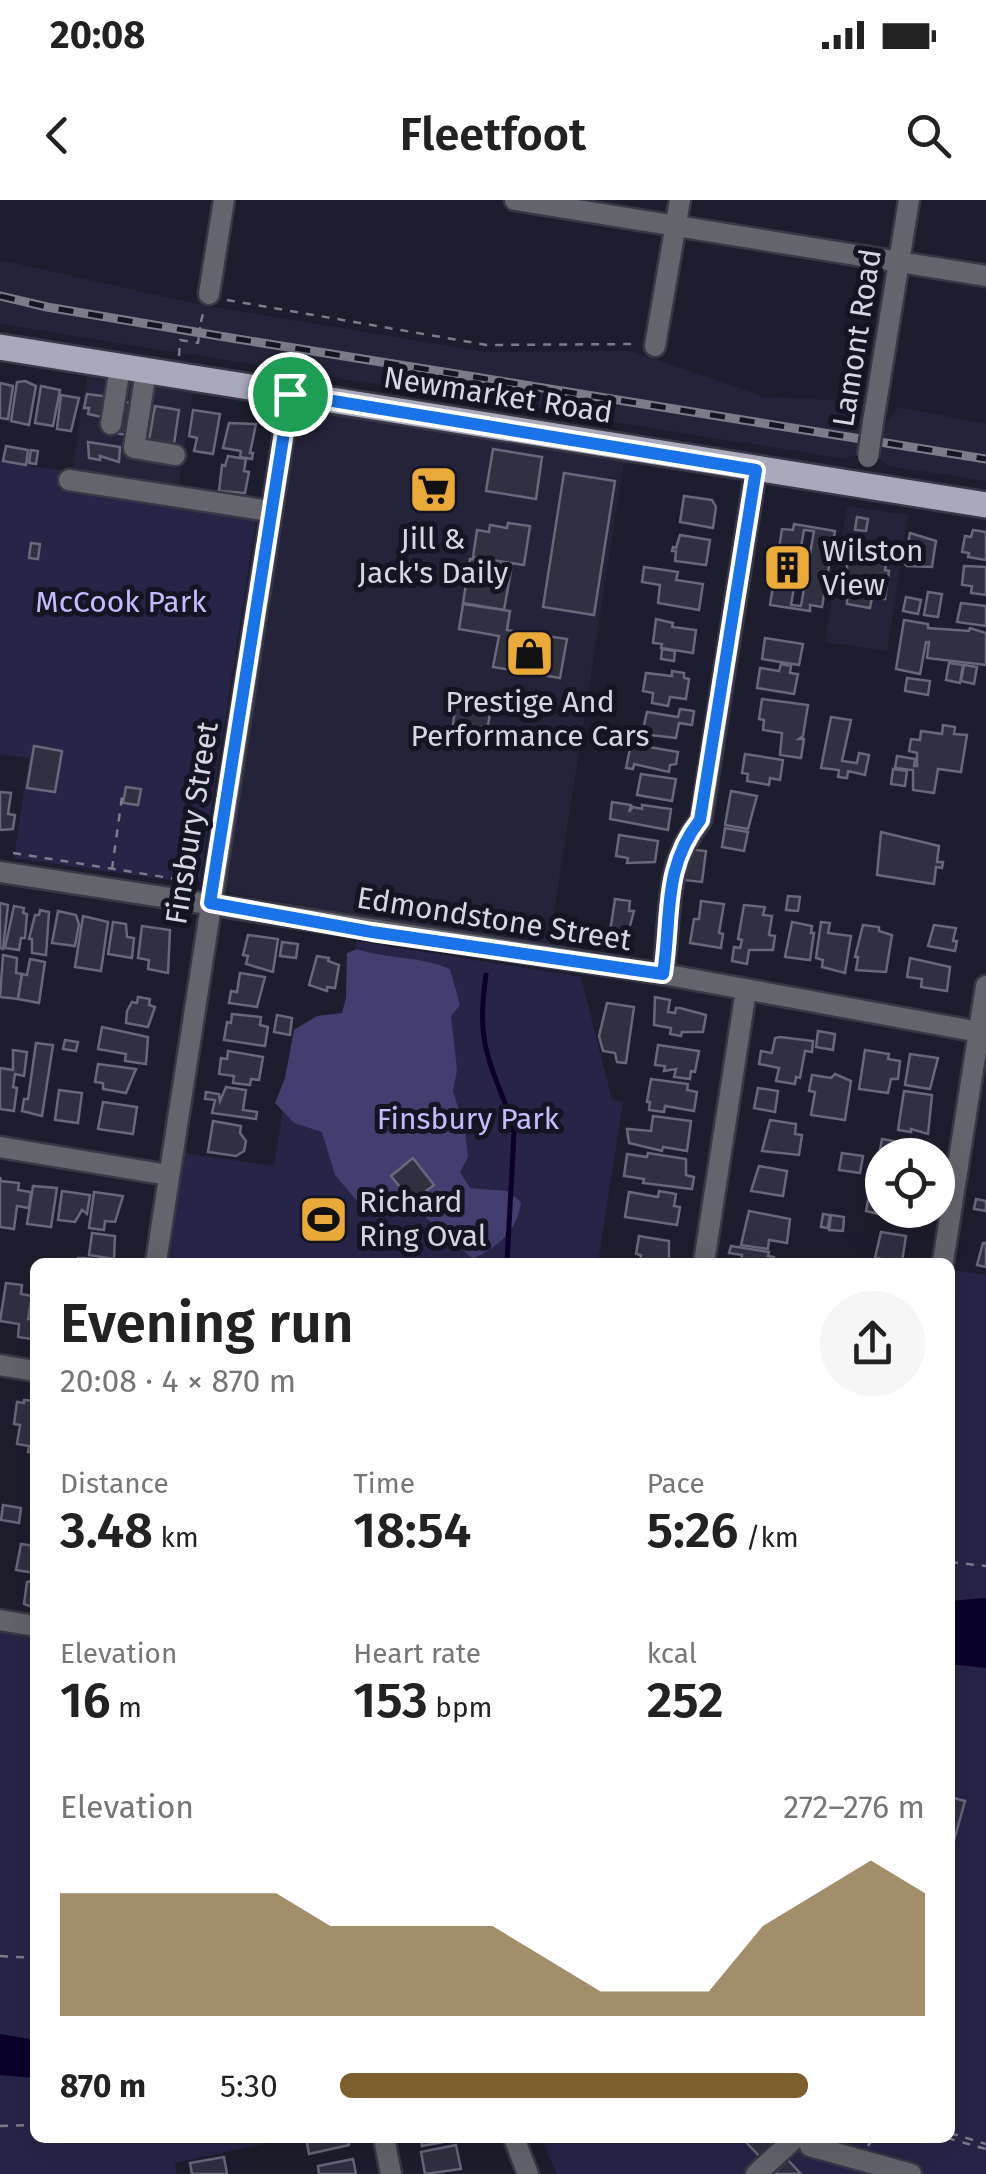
<!DOCTYPE html>
<meta charset="utf-8">
<style>
body{margin:0;font-family:"Fira Sans",sans-serif;background:#f6f6f6;color:#222;height:100vh;display:flex;flex-direction:column;font-size:38px;white-space:nowrap}
*{box-sizing:border-box;margin:0}
p{font-size:32px;color:#767676}
.icon{flex:none;width:55px;height:55px;fill:none;stroke:currentColor;stroke-width:2;stroke-linecap:round;stroke-linejoin:round}
.map{position:relative;flex:1;overflow:hidden}
.panel{position:absolute;left:30px;top:1058px;width:925px;height:885px;display:flex;flex-direction:column;background:#fff;border-radius:15px;box-shadow:0 10px 40px #0002}
.panel>*{flex:none}
.fabs{position:absolute;left:865px;top:938px;display:grid;gap:20px}
.fabs a{display:grid;place-items:center;width:90px;height:90px;border-radius:50%;background:#fff;box-shadow:0 10px 40px #0002;font-size:50px}
.pin{position:absolute;display:grid;place-items:center;width:85px;height:85px;color:#fff;margin:-42px;border:5px solid #fff;border-radius:50%;box-shadow:0 2px 10px #0007}
.round{display:grid;place-items:center;flex:none;width:105px;height:105px;border-radius:52px;background:#f6f6f6}
.summary{display:flex;align-items:center;justify-content:space-between;height:170px;padding:0 30px}
h1{font-size:55px;font-weight:600;line-height:75px}
.figures{display:grid;grid-template-columns:repeat(3,1fr);gap:15px;height:170px;padding:10px 30px}
.figures div{display:grid;align-content:center}
.figures b{font-size:50px;font-weight:600}
.figures small{font-size:28px;font-weight:400}
.figures p{font-size:28px}
.chart{height:280px;padding:20px 30px}
.chart p{display:flex;justify-content:space-between}
.chart svg{width:100%;height:180px;margin-top:10px;fill:#7c5f2c;opacity:.7}
ul{padding:0 30px;list-style:none;font-size:32px}
li{display:grid;grid-template-columns:160px 120px 1fr;align-items:center;height:75px}
li i{height:25px;border-radius:12px;background:#7c5f2c}
.status{display:flex;justify-content:space-between;align-items:center;height:70px;padding:0 50px;background:#fff;direction:ltr}
.status svg{height:28px;fill:currentColor}
header{display:flex;justify-content:space-between;align-items:center;height:130px;padding:0 30px;background:#fff;font-size:45px;font-weight:600}
.map>svg:first-child{display:block}
.built{fill:#252339}
.green{fill:#282448}
.forest{fill:#433d70}
.water{fill:#0c002b}
.lines{fill:none;stroke-linecap:round;stroke-linejoin:round}
.stream{stroke:#0c002b;stroke-width:5}
.building{fill:#313041;stroke:#68677b;stroke-width:2.5;fill-rule:evenodd}
.minor-casing{stroke:#383746;stroke-width:25}
.major-casing{stroke:#383746;stroke-width:30}
.path{stroke:#7d7c8a;stroke-width:2.5;stroke-dasharray:8 8;stroke-linecap:butt}
.minor{stroke:#64646c;stroke-width:20}
.major{stroke:#aaa9bb;stroke-width:25}
.rail-casing{stroke:#7c7b89;stroke-width:9}
.rail{stroke:#151423;stroke-width:5;stroke-dasharray:15;stroke-linecap:butt}
.minor-bridge-casing{stroke:#383746;stroke-width:25;stroke-linecap:butt}
.path-bridge{stroke:#7d7c8a;stroke-width:2.5;stroke-dasharray:8 8;stroke-linecap:butt}
.minor-bridge{stroke:#64646c;stroke-width:20}
.route-casing{stroke:#fff;stroke-width:20}
.route{stroke:#1a73e8;stroke-width:12}
.labels{text-anchor:middle;stroke-width:10;stroke-linejoin:round;paint-order:stroke}
.street-label{font-size:30px;fill:#d7d7e2;stroke:#151423}
.poi-label{font-size:30px;fill:#d7d7e2;stroke:#151423}
.park-label{font-size:30px;fill:#c1bdfe;stroke:#151423}
</style>
<div class="status"><b>20:08</b><svg viewBox="0 0 49 12"><path d="M0 12V9h3v3zM5 12V6h3v6zM10 12V3h3v9zM15 12V0h3v12zM26 1h20v11H26zM47 4h2v5h-2z"/></svg></div>
<header><svg class="icon" aria-label="back" viewBox="0 0 24 24"><path d="M15 5l-7 7 7 7"/></svg>Fleetfoot<svg class="icon" aria-label="search" viewBox="0 0 24 24"><circle cx="10" cy="10" r="6"/><path d="M15 15l6 6"/></svg></header>
<div class="map">
<svg width="986" height="1974" viewBox="0 0 986 1974">
<rect width="100%" height="100%" fill="#1e1d2d"/>
<g class="built">
<polygon points="0,60 201,105 485,152 631,151 765,197 854,201 862,220 856,254 845,259 0,124"/>
<polygon points="87,175 193,193 178,289 72,272"/>
<polygon points="899,207 986,224 986,281 888,266 881,259 886,223"/>
<polygon points="314,211 624,261 549,745 233,694 226,689 298,224 302,216"/>
<polygon points="847,306 908,315 887,451 825,442"/>
</g>
<g class="green">
<polygon points="0,261 259,301 200,680 196,684 14,658 29,558 0,554"/>
<polygon points="356,741 581,777 612,900 623,902 598,1062 169,1062 184,953 274,966 292,853 338,859"/>
<polygon points="953,1070 986,1075 986,1398 950,1401 950,1091"/>
<polygon points="0,1429 35,1434 35,1743 30,1778 35,1780 35,1840 0,1834"/>
<polygon points="950,1464 986,1468 986,1974 557,1974 541,1938 950,1938"/>
<polygon points="0,1875 35,1878 35,1938 262,1938 263,1944 175,1963 176,1974 0,1974"/>
</g>
<path class="forest" d="M357,749C387,759 419,756 450,769L460,805L451,816L457,870L453,891L465,930L468,957L460,972L470,988L507,991L521,1002C517,1032 498,1046 473,1059L421,1013L358,1002L335,975L322,932L294,923L275,903L285,878L294,830L317,816L342,813L346,798L347,753Z"/>
<g class="water">
<polygon points="986,1398 986,1468 950,1464 950,1401"/>
<polygon points="0,1834 35,1840 35,1878 0,1875"/>
</g>
<g class="lines">
<path class="stream" d="M486,775C482,803 480,829 488,856C495,883 509,906 514,933L507,1062"/>
</g>
<g class="building">
<polygon points="25,181 36,186 29,225 11,221 17,182"/>
<polygon points="0,183 13,186 8,219 0,218"/>
<polygon points="41,186 60,190 53,226 35,223"/>
<polygon points="87,194 111,197 107,218 88,214 89,208 84,208"/>
<polygon points="61,195 79,198 71,231 57,229"/>
<polygon points="118,201 133,203 128,235 113,233"/>
<polygon points="155,206 179,210 174,244 149,240"/>
<polygon points="193,210 220,214 213,254 194,251 197,238 189,236"/>
<polygon points="229,223 256,224 250,253 253,253 252,259 240,257 241,251 223,248"/>
<polygon points="88,242 120,247 119,262 100,256 100,260 89,258"/>
<polygon points="6,246 28,250 26,265 3,261"/>
<polygon points="493,249 542,257 536,299 486,291"/>
<polygon points="31,250 38,251 36,264 29,263"/>
<polygon points="228,256 246,259 244,271 249,272 245,293 219,291 222,265 225,266"/>
<polygon points="564,273 615,281 594,415 543,407"/>
<polygon points="684,296 712,300 716,307 713,328 680,322"/>
<polygon points="857,317 868,319 866,331 855,330"/>
<polygon points="508,323 530,326 524,365 473,357 477,330 489,332 490,325 507,328"/>
<path d="M794,324L835,331L822,407L810,405V411L770,405L782,329L793,330ZM804,330L814,331L801,406L791,405Z"/>
<polygon points="973,330 986,332 986,360 968,357 969,353 962,352 965,336 971,337"/>
<polygon points="910,333 936,341 932,367 907,366 904,363"/>
<polygon points="680,335 710,340 706,365 675,361 676,351 672,351 673,347 676,348"/>
<polygon points="31,343 40,344 38,359 29,358"/>
<polygon points="853,343 865,345 864,349 871,351 874,347 884,348 883,360 887,360 885,370 889,371 885,399 872,397 870,408 847,404 847,365"/>
<polygon points="470,359 512,365 504,410 463,403"/>
<polygon points="964,366 986,367 986,395 971,393 972,386 962,385"/>
<polygon points="644,367 678,372 676,380 703,384 699,410 658,403 660,385 642,382"/>
<polygon points="928,392 942,394 938,417 924,415"/>
<polygon points="906,397 921,400 918,414 903,411"/>
<polygon points="961,403 986,406 986,426 957,422"/>
<polygon points="463,404 510,411 507,430 567,439 560,478 493,467 499,436 459,429"/>
<polygon points="656,419 673,423 672,427 696,430 693,453 661,448 662,444 653,443"/>
<polygon points="904,420 928,424 928,428 969,431 970,428 986,433 986,465 927,458 929,442 926,442 920,474 896,469"/>
<polygon points="765,438 803,444 799,465 762,459"/>
<polygon points="662,449 675,451 674,461 661,459"/>
<polygon points="949,463 963,465 960,483 946,480"/>
<polygon points="781,464 791,466 790,473 798,474 794,494 757,488 760,468 779,471"/>
<polygon points="964,465 977,467 974,484 961,481"/>
<polygon points="672,471 684,473 684,478 689,479 686,499 670,497 668,506 652,503 653,493 643,491 646,473 672,476"/>
<polygon points="907,478 930,481 928,495 905,491"/>
<polygon points="762,499 808,505 803,536 799,539 804,539 801,558 780,555 782,533 763,530 764,520 759,519"/>
<polygon points="456,502 491,508 487,531 453,525"/>
<polygon points="680,509 694,511 692,525 679,523 676,538 642,534 647,512 678,517"/>
<polygon points="831,517 851,520 842,561 857,563 859,553 869,555 865,575 848,571 847,578 838,577 839,570 821,568"/>
<polygon points="943,525 955,527 954,534 967,535 961,572 938,569 934,593 913,590 913,570 895,568 897,556 915,559 914,566 917,566 917,553 909,551 911,539 920,540 921,531 942,534"/>
<polygon points="632,539 650,542 649,547 678,552 676,564 670,565 669,572 634,564 633,569 626,568"/>
<polygon points="34,546 62,551 55,592 27,588"/>
<polygon points="745,554 783,560 780,580 770,578 769,585 747,581 748,574 742,573"/>
<polygon points="893,569 907,571 905,586 891,584"/>
<polygon points="641,574 676,579 672,601 637,595"/>
<polygon points="126,587 141,589 138,605 123,603"/>
<polygon points="731,591 757,596 748,629 725,625"/>
<polygon points="0,592 11,593 8,614 15,615 13,629 0,630"/>
<polygon points="612,602 631,605 629,612 633,607 642,609 642,605 671,609 668,630 610,619"/>
<polygon points="725,628 748,632 744,651 722,647"/>
<polygon points="881,632 939,646 937,662 943,662 942,668 936,667 934,684 877,675"/>
<polygon points="619,635 658,641 655,662 627,663 628,658 616,656"/>
<polygon points="686,649 706,651 702,682 683,680"/>
<polygon points="788,696 800,697 798,711 786,710"/>
<polygon points="615,699 630,701 629,711 634,711 628,733 624,735 610,732"/>
<polygon points="701,701 724,704 719,733 723,734 721,748 690,743 694,719 699,719"/>
<polygon points="0,703 8,705 3,749 0,748"/>
<polygon points="744,705 765,707 763,715 772,716 769,735 775,736 773,750 749,750 747,764 732,761 734,747 740,748 742,740 738,739"/>
<polygon points="14,706 24,708 23,713 27,714 25,738 21,738 19,750 5,748"/>
<polygon points="40,710 49,712 46,755 32,753 32,739 29,739 35,715 39,715"/>
<polygon points="58,711 76,715 79,724 75,746 52,743"/>
<polygon points="83,716 108,722 101,771 75,767"/>
<polygon points="113,722 126,724 127,737 134,738 132,758 108,754"/>
<polygon points="792,722 812,726 811,733 814,733 810,760 785,757"/>
<polygon points="821,722 830,723 828,733 851,736 845,773 822,767 823,760 816,758"/>
<polygon points="863,725 879,727 879,731 892,735 886,772 856,770 858,757 855,757"/>
<polygon points="934,725 956,728 953,741 957,741 955,751 928,746"/>
<polygon points="142,726 170,730 168,773 148,769 149,760 138,758"/>
<polygon points="248,735 278,739 273,772 246,764 248,756 243,755"/>
<polygon points="282,742 298,744 296,758 280,756"/>
<polygon points="3,755 17,758 16,773 22,774 18,799 0,797"/>
<polygon points="317,756 329,758 328,761 339,765 335,788 327,787 327,791 309,785"/>
<polygon points="910,758 950,767 947,791 921,787 922,779 907,777"/>
<polygon points="30,759 45,762 39,803 18,799 22,774 27,775"/>
<polygon points="240,773 265,777 257,807 229,803 231,791 237,792"/>
<polygon points="138,797 150,799 149,805 155,807 148,827 126,823 127,811 132,802 137,803"/>
<polygon points="655,797 670,800 668,812 675,813 676,808 680,808 706,815 703,832 682,832 681,836 670,834 671,828 654,825"/>
<polygon points="607,803 634,807 626,863 617,862 615,853 603,851 599,836"/>
<polygon points="232,814 261,817 260,825 268,827 265,846 224,840 227,822 231,823"/>
<polygon points="277,815 292,818 290,835 274,832"/>
<polygon points="102,827 148,837 146,864 125,861 126,854 98,849"/>
<polygon points="818,831 835,834 833,850 816,847"/>
<polygon points="780,837 813,841 812,852 805,851 800,878 796,877 795,884 776,881 779,868 759,864 761,851 772,853 775,838"/>
<polygon points="65,840 78,842 76,851 63,849"/>
<polygon points="36,843 53,845 42,916 22,911 24,899 28,899"/>
<polygon points="658,845 699,851 695,872 691,871 690,879 674,877 676,869 664,871 665,866 655,865"/>
<polygon points="13,850 27,852 24,876 15,874 13,887 17,888 14,911 0,909 0,868 13,870"/>
<polygon points="865,850 889,854 888,859 900,861 898,879 891,879 888,893 859,889"/>
<polygon points="228,851 263,857 259,880 251,879 250,885 233,883 234,876 219,874 221,858 227,859"/>
<polygon points="910,854 938,858 930,889 905,885"/>
<polygon points="98,864 136,869 126,893 103,889 103,883 95,882"/>
<polygon points="835,874 851,881 845,920 811,915 815,892 809,891 812,875 831,878"/>
<polygon points="651,879 688,884 687,890 697,892 694,911 665,906 664,912 649,910 650,902 647,902"/>
<polygon points="226,887 246,890 243,910 257,912 256,919 212,913 215,900 205,899 206,892 219,894 220,901"/>
<polygon points="758,888 778,891 775,912 754,908"/>
<polygon points="59,890 82,893 78,923 55,920"/>
<polygon points="904,891 932,895 928,934 911,929 911,932 898,930"/>
<polygon points="103,902 137,907 133,934 98,929"/>
<polygon points="653,916 691,921 687,951 663,947 662,951 629,943 627,929 651,931"/>
<polygon points="770,920 796,924 795,934 802,935 799,955 762,951"/>
<polygon points="213,921 241,926 240,933 246,941 244,951 236,956 208,952"/>
<polygon points="882,939 921,946 920,955 882,955 882,967 877,967"/>
<polygon points="648,953 686,959 686,975 694,977 692,989 643,983 644,979 624,976 627,954 647,957"/>
<polygon points="842,953 863,956 860,973 839,970"/>
<polygon points="413,958 434,985 412,1002 391,976"/>
<polygon points="759,966 787,971 783,996 751,991"/>
<polygon points="0,977 1,981 19,983 18,990 31,992 29,1008 17,1006 14,1029 0,1027"/>
<polygon points="871,984 882,986 882,1010 914,1010 912,1017 891,1017 866,1011"/>
<polygon points="33,986 57,988 51,1027 27,1024"/>
<polygon points="62,991 90,995 87,1014 82,1010 75,1022 58,1020"/>
<polygon points="659,991 676,994 674,1006 680,1007 677,1025 625,1017 629,992 658,997"/>
<polygon points="94,992 123,996 115,1022 105,1021 104,1030 89,1028"/>
<polygon points="976,999 986,1001 986,1011 974,1009"/>
<polygon points="749,1011 790,1019 787,1043 769,1040 768,1049 741,1045"/>
<polygon points="823,1014 830,1015 828,1028 821,1027"/>
<polygon points="831,1015 844,1017 843,1031 829,1030"/>
<polygon points="881,1032 906,1036 902,1062 875,1058"/>
<polygon points="92,1033 115,1036 114,1059 89,1055"/>
<polygon points="639,1036 669,1041 669,1060 640,1061 641,1055 636,1054"/>
<polygon points="983,1043 986,1043 986,1067 977,1065"/>
<polygon points="731,1046 769,1052 768,1056 774,1057 774,1062 741,1062 742,1055 729,1053"/>
<polygon points="78,1058 85,1058 110,1061 77,1062"/>
<polygon points="6,1083 22,1085 21,1094 32,1096 28,1119 35,1120 32,1139 18,1137 19,1124 0,1121"/>
<polygon points="24,1200 35,1201 35,1253 28,1252 29,1246 17,1244 20,1225 14,1224 17,1202 24,1203"/>
<polygon points="3,1305 21,1308 19,1323 1,1320"/>
<polygon points="21,1344 35,1346 35,1373 16,1370"/>
<polygon points="32,1381 35,1381 35,1408 24,1404 27,1382"/>
<polygon points="950,1597 965,1601 950,1655"/>
<polygon points="306,1938 347,1938 349,1945 309,1954"/>
<polygon points="421,1938 465,1938 422,1946"/>
<polygon points="747,1938 766,1938 775,1946 762,1959 744,1940"/>
<polygon points="456,1945 461,1969 425,1974 421,1952"/>
<polygon points="224,1957 227,1974 192,1974 190,1963"/>
<polygon points="353,1959 356,1974 319,1974 318,1966"/>
<polygon points="788,1960 801,1974 776,1974 774,1973"/>
</g>
<g class="lines">
<defs>
<g id="minor">
<polyline points="515,0 986,76"/>
<polyline points="209,94 224,0"/>
<polyline points="655,146 680,0"/>
<polyline points="146,171 134,248 175,255"/>
<polyline points="873,222 909,0"/>
<polyline points="111,224 120,167"/>
<polyline points="69,280 270,311"/>
<polyline points="0,672 663,774 979,832"/>
<path d="M663,774C672,717 662,668 701,620L756,269"/>
<polyline points="0,947 168,975"/>
<polyline points="156,1062 290,194"/>
<polyline points="704,1062 746,790"/>
<polyline points="943,1062 986,786"/>
<polyline points="0,1165 35,1171"/>
<polyline points="0,1420 35,1426"/>
<polyline points="384,1938 391,1974"/>
<polyline points="514,1938 528,1974"/>
<polyline points="810,1946 911,1974"/>
<polyline points="756,1974 792,1941"/>
</g>
<polyline id="major" points="0,147 986,305"/>
</defs>
<use href="#minor" class="minor-casing"/>
<use href="#major" class="major-casing"/>
<g class="path">
<polyline points="227,100 487,145 635,144"/>
<polyline points="201,122 204,109"/>
<polyline points="179,156 180,140 198,143 199,135"/>
<polyline points="13,653 189,681"/>
<polyline points="112,669 122,597"/>
<polyline points="950,1362 986,1366"/>
<polyline points="0,1756 35,1758"/>
<polyline points="0,1926 35,1925"/>
<polyline points="950,1933 986,1944"/>
<polyline points="947,1938 986,1949"/>
<polyline points="868,1946 873,1938"/>
</g>
<use href="#minor" class="minor"/>
<use href="#major" class="major"/>
<defs>
<polyline id="rail" points="0,96 47,107 219,136 986,259"/>
</defs>
<use href="#rail" class="rail-casing"/>
<use href="#rail" class="rail"/>
<defs>
<polyline id="minor-bridge" points="868,257 873,222"/>
</defs>
<use href="#minor-bridge" class="minor-bridge-casing"/>
<polyline class="path-bridge" points="199,135 201,122"/>
<use href="#minor-bridge" class="minor-bridge"/>
</g>
<g class="lines">
<defs>
<path id="route" d="M290,194L756,270L700,620C662,668 672,717 663,774L372,732L210,703Z"/>
</defs>
<use href="#route" class="route-casing"/>
<use href="#route" class="route"/>
</g>
<defs>
<symbol id="supermarket-square" viewBox="-11 -11 22 22"><rect x="-9" y="-9" width="18" height="18" rx="4" fill="#eaaa39" stroke="#151423"/><path d="M-6-5.5h2.5l.6 2H6L4.5 2H-2.5L-4.4-4H-6ZM-1.5 3.2a1.3 1.3 0 1 0 .1 0ZM3 3.2a1.3 1.3 0 1 0 .1 0Z" fill="#111"/></symbol>
<symbol id="building-square" viewBox="-11 -11 22 22"><rect x="-9" y="-9" width="18" height="18" rx="4" fill="#eaaa39" stroke="#151423"/><path d="M-4-6H4V6H1V3H-1V6H-4ZM-2.5-4.3h1.7v1.8h-1.7ZM.8-4.3h1.7v1.8H.8ZM-2.5-1h1.7V.8h-1.7ZM.8-1h1.7V.8H.8Z" fill="#111"/></symbol>
<symbol id="shop-square" viewBox="-11 -11 22 22"><rect x="-9" y="-9" width="18" height="18" rx="4" fill="#eaaa39" stroke="#151423"/><path d="M-5-2.5h2.3a2.7 3.5 0 0 1 5.4 0H5L5.5 6h-11ZM-1.5-2.5h3a1.5 2.3 0 0 0-3 0Z" fill="#111"/></symbol>
<symbol id="stadium-square" viewBox="-11 -11 22 22"><rect x="-9" y="-9" width="18" height="18" rx="4" fill="#eaaa39" stroke="#151423"/><path d="M0-5a6.5 5 0 1 0 0 10a6.5 5 0 1 0 0-10ZM-3.5-1.8h7v3.6h-7Z" fill="#111"/></symbol>
</defs>
<g fill-rule="evenodd">
<use href="#supermarket-square" x="406" y="262" width="55" height="55"/>
<use href="#building-square" x="760" y="340" width="55" height="55"/>
<use href="#shop-square" x="502" y="426" width="55" height="55"/>
<use href="#stadium-square" x="296" y="992" width="55" height="55"/>
</g>
<g class="labels">
<g class="street-label">
<text transform="translate(857 138) rotate(-81)" y="10">Lamont Road</text>
<text transform="translate(498 195) rotate(9)" y="10">Newmarket Road</text>
<text transform="translate(192 623) rotate(-81)" y="10">Finsbury Street</text>
<text transform="translate(494 719) rotate(9)" y="10">Edmondstone Street</text>
</g>
<g class="poi-label">
<text x="433" y="349">Jill &amp;<tspan x="433" dy="34">Jack's Daily</tspan></text>
<text x="822" y="361" text-anchor="start">Wilston<tspan x="822" dy="34">View</tspan></text>
<text x="530" y="512">Prestige And<tspan x="530" dy="34">Performance Cars</tspan></text>
<text x="359" y="1012" text-anchor="start">Richard<tspan x="359" dy="34">Ring Oval</tspan></text>
</g>
<g class="park-label">
<text x="121" y="412">McCook Park</text>
<text x="468" y="929">Finsbury Park</text>
</g>
</g>
</svg>
<div class="fabs">
<a><svg class="icon" aria-label="locate" viewBox="0 0 24 24"><circle cx="12" cy="12" r="6"/><path d="M12 2v4M12 18v4M2 12h4M18 12h4"/></svg></a>
</div>
<div class="pin" style="left:290px;top:194px;background:#1e9e55"><svg class="icon" aria-label="arrive" viewBox="0 0 24 24"><path d="M6 21V4h12l-3 4 3 4H6"/></svg></div>
<section class="panel">
<div class="summary"><div><h1>Evening run</h1><p>20:08 · 4 × 870 m</p></div><a class="round"><svg class="icon" aria-label="share" viewBox="0 0 24 24"><path d="M12 15V3M7 8l5-5 5 5M5 13v7h14v-7"/></svg></a></div>
<div class="figures">
<div><p>Distance</p><b>3.48<small> km</small></b></div>
<div><p>Time</p><b>18:54</b></div>
<div><p>Pace</p><b>5:26<small> /km</small></b></div>
</div>
<div class="figures">
<div><p>Elevation</p><b>16<small> m</small></b></div>
<div><p>Heart rate</p><b>153<small> bpm</small></b></div>
<div><p>kcal</p><b>252</b></div>
</div>
<div class="chart"><p><span>Elevation</span>272–276 m</p>
<svg viewBox="0 0 160 44" preserveAspectRatio="none"><path d="M0 44V14L10 14L20 14L30 14L40 14L50 22L60 22L70 22L80 22L90 30L100 38L110 38L120 38L130 22L140 14L150 6L160 14V44z"/></svg>
</div>
<ul>
<li><b>870 m</b>5:30<i style="width:80%"></i></li>
</ul>
</section>
</div>
